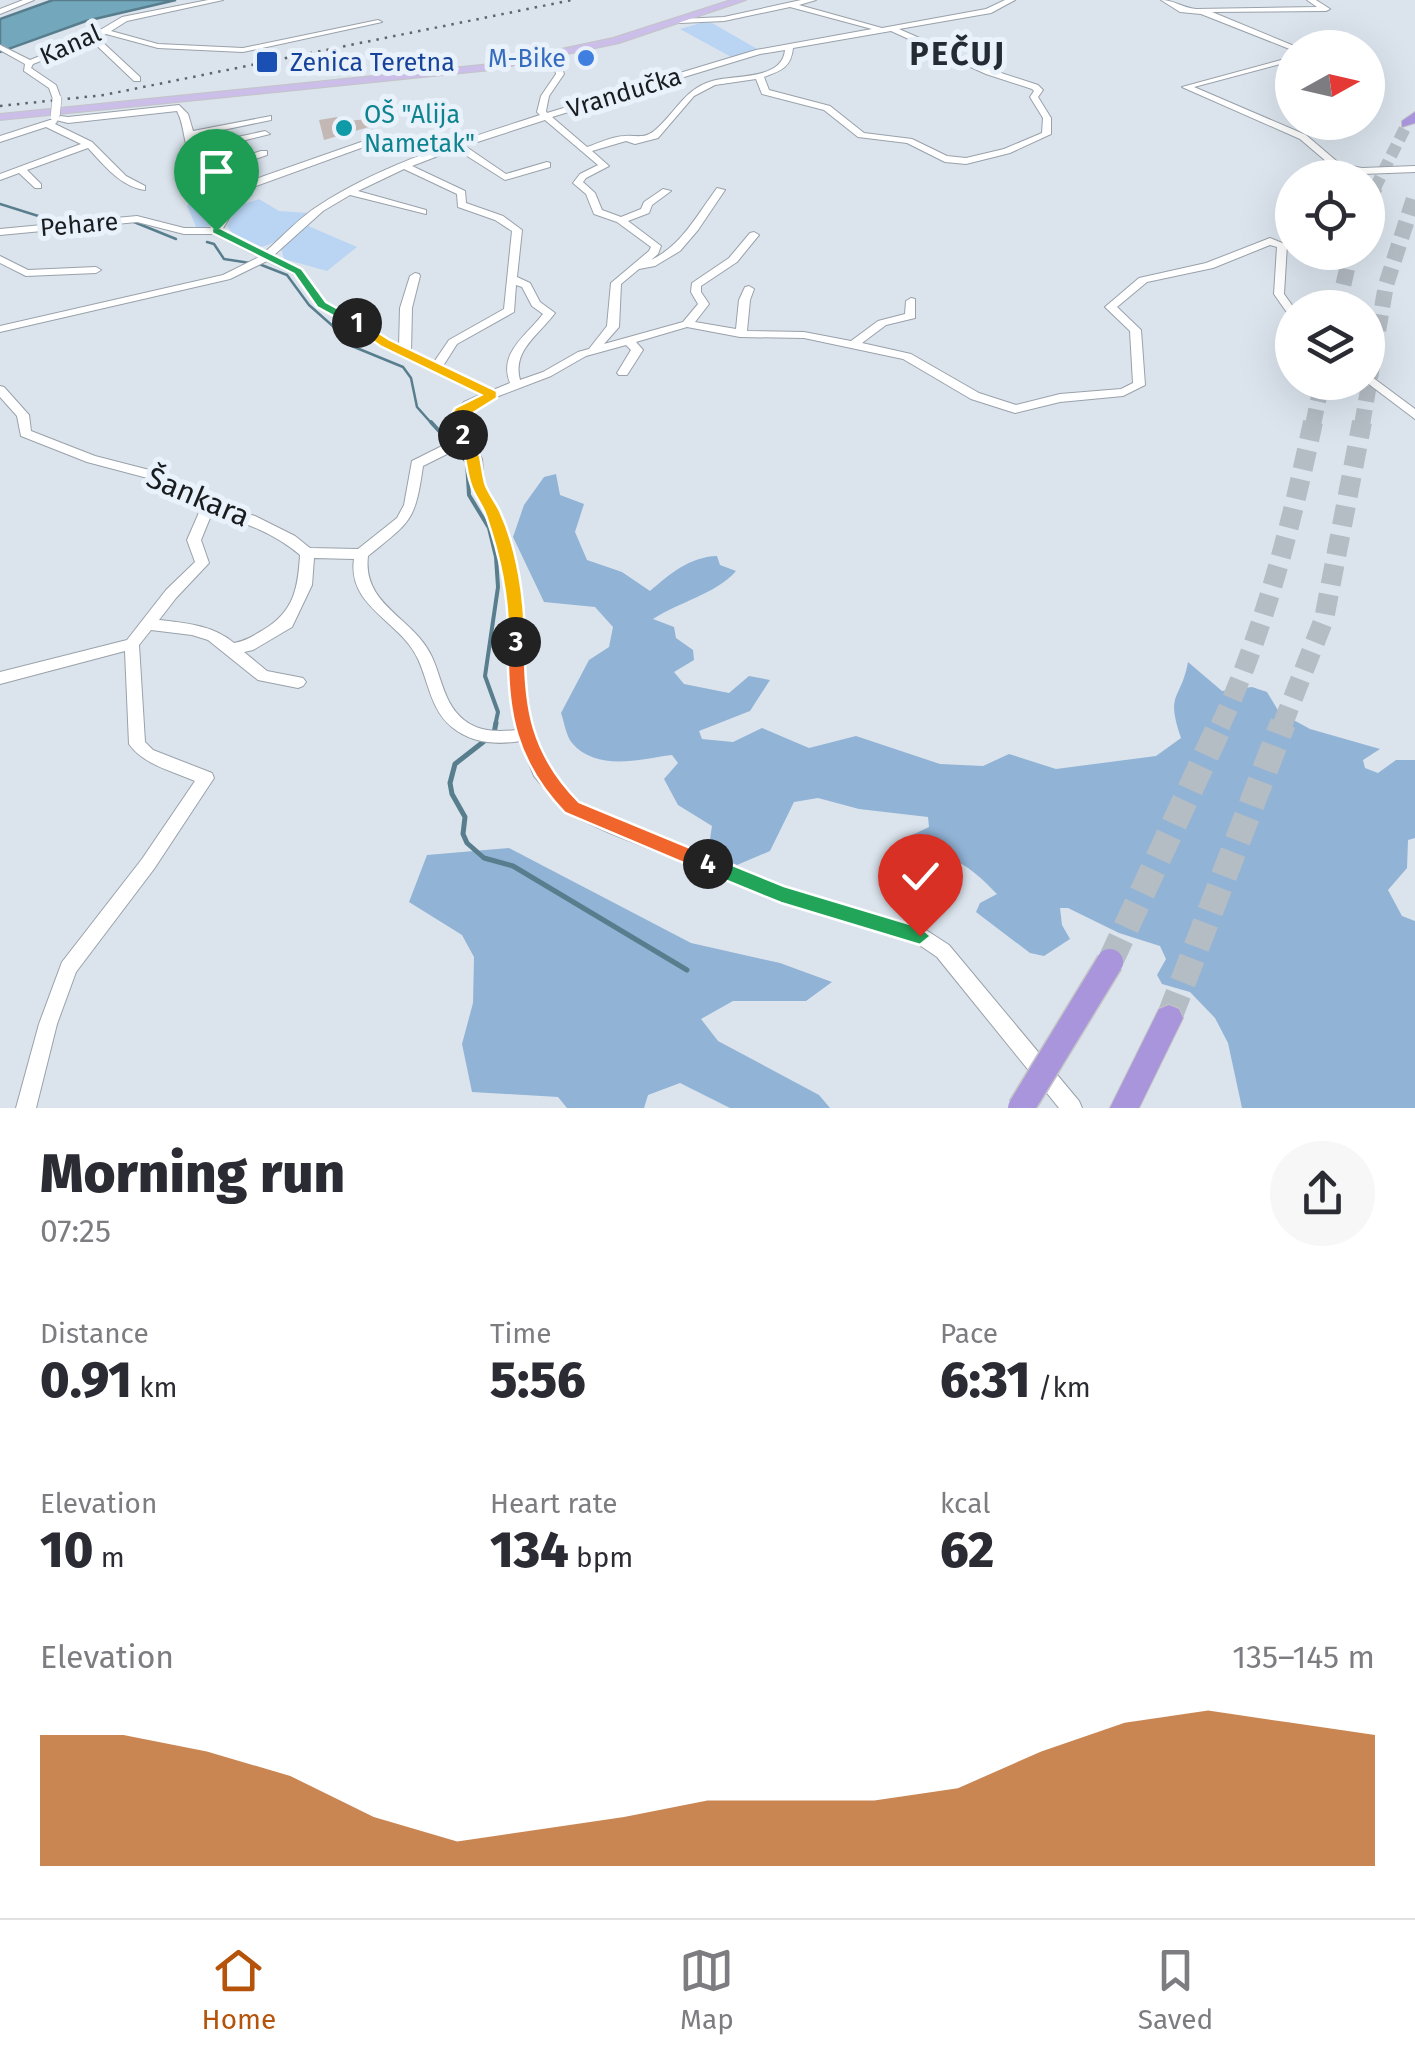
<!DOCTYPE html>
<meta charset="utf-8">
<style>
body{margin:0;font-family:"Fira Sans",sans-serif;background:#f7f7f7;color:#2b2b33;height:100vh;display:flex;flex-direction:column;font-size:38px;white-space:nowrap}
*{box-sizing:border-box;margin:0}
p{font-size:32px;color:#7c7c81}
.icon{flex:none;width:55px;height:55px;fill:none;stroke:currentColor;stroke-width:2;stroke-linecap:round;stroke-linejoin:round}
.map{position:relative;height:1108px;overflow:hidden}
.side{display:flex;flex-direction:column;background:#fff;flex:1}
.side>*{flex:none}
.needle{width:65px;rotate:82deg}
.controls{position:absolute;left:1275px;top:30px;display:grid;gap:20px}
.controls a{display:grid;place-items:center;width:110px;height:110px;border-radius:50%;background:#fff;box-shadow:0 10px 40px #0002;font-size:50px}
.pin{position:absolute;display:grid;place-items:center;width:85px;height:85px;color:#fff;margin:-102px -42px;border-radius:50% 50% 50% 0;rotate:-45deg;box-shadow:0 0 10px #0007}
.pin .icon{rotate:45deg}
.km{position:absolute;width:50px;height:50px;margin:-25px;border-radius:50%;background:#222;color:#fff;font-size:28px;line-height:50px;text-align:center}
.round{display:grid;place-items:center;flex:none;width:105px;height:105px;border-radius:52px;background:#f7f7f7}
.summary{display:flex;align-items:center;justify-content:space-between;height:170px;padding:0 40px}
h1{font-size:55px;font-weight:800;line-height:75px}
.stats{display:grid;grid-template-columns:repeat(3,1fr);gap:15px;height:170px;padding:10px 40px}
.stats div{display:grid;align-content:center}
.stats b{font-size:50px;font-weight:800}
.stats small{font-size:28px;font-weight:400}
.stats p{font-size:28px}
.chart{height:280px;padding:20px 40px}
.chart p{display:flex;justify-content:space-between}
.chart svg{width:100%;height:180px;margin-top:10px;fill:#b45309;opacity:.7}
.menu{display:flex;justify-content:space-around;align-items:center;height:140px;border-top:2px solid #e1e1e2;background:#fff;font-size:28px;color:#7c7c81}
.menu a{display:grid;justify-items:center;gap:5px}
.menu .active{color:#b45309}
.map>svg:first-child{display:block}
.green{fill:#b9d5f3}
.forest{fill:#91b3d6}
.water{fill:#73a8bc;stroke:#587e8d;stroke-width:2.5}
.lines{fill:none;stroke-linecap:round;stroke-linejoin:round}
.stream-far2{stroke:#587e8d;stroke-width:2.5}
.stream-far1{stroke:#587e8d;stroke-width:4}
.stream{stroke:#587e8d;stroke-width:5}
.building{fill:#c4b8b4}
.highway-tunnel-far3{stroke:#b4bcc4;stroke-width:12;stroke-dasharray:12 6;stroke-linecap:butt}
.highway-tunnel-far2{stroke:#b4bcc4;stroke-width:16;stroke-dasharray:16 8;stroke-linecap:butt}
.highway-tunnel-far1{stroke:#b4bcc4;stroke-width:20;stroke-dasharray:20 10;stroke-linecap:butt}
.highway-tunnel{stroke:#b4bcc4;stroke-width:26;stroke-dasharray:26 12;stroke-linecap:butt}
.minor-casing{stroke:#99a1aa;stroke-width:2}
.major-casing{stroke:#c3c4c5;stroke-width:2}
.highway-casing{stroke:#c3c4c5;stroke-width:2}
.minor{fill:#fff;fill-rule:evenodd}
.major{fill:#cbbfea;fill-rule:evenodd}
.highway{fill:#a995dc;fill-rule:evenodd}
.rail{stroke:#5f656a;stroke-width:2.5;stroke-dasharray:2.5 6;stroke-linecap:butt}
.minor-bridge-casing{stroke:#99a1aa;stroke-width:10;stroke-linecap:butt}
.highway-bridge-casing{stroke:#c3c4c5;stroke-width:29;stroke-linecap:butt}
.minor-bridge{stroke:#fff;stroke-width:9}
.highway-bridge{stroke:#a995dc;stroke-width:26}
.split-1{fill:#22a559;stroke:#fff;stroke-width:2.5}
.split-2{fill:#f5b400;stroke:#fff;stroke-width:2.5}
.split-3{fill:#f5b400;stroke:#fff;stroke-width:2.5}
.split-4{fill:#f0652b;stroke:#fff;stroke-width:2.5}
.split-5{fill:#22a559;stroke:#fff;stroke-width:2.5}
.shop-dot{fill:#3f7fe0;stroke:#e9f1fb;stroke-width:4}
.transit-dot{fill:#1a4fb4;stroke:#e9f1fb;stroke-width:4}
.culture-dot{fill:#0f9aa8;stroke:#e9f1fb;stroke-width:4}
.labels{text-anchor:middle;stroke-width:10;stroke-linejoin:round;paint-order:stroke}
.far-street-label{font-size:25px;fill:#191d20;stroke:#e9f1fb}
.far-shop-label{font-size:25px;fill:#366cbe;stroke:#e9f1fb;text-anchor:end}
.far-transit-label{font-size:25px;fill:#164399;stroke:#e9f1fb;text-anchor:start}
.far-culture-label{font-size:25px;fill:#0d838f;stroke:#e9f1fb;text-anchor:start}
.street-label{font-size:30px;fill:#191d20;stroke:#e9f1fb}
.far-district-label{font-size:32px;font-weight:bold;letter-spacing:2.5px;fill:#242b32;stroke:#e9f1fb}
</style>
<div class="map">
<svg width="1415" height="1108" viewBox="0 0 1415 1108">
<rect width="100%" height="100%" fill="#dbe4ed"/>
<g class="green">
<polygon points="701,23 712,23 759,50 733,58 680,29"/>
<polygon points="213,183 230,200 217,224 197,229 187,206 200,189"/>
<path d="M259,199L279,211L308,213C282,237 257,269 227,226L238,206Z"/>
<polygon points="306,225 357,247 327,271 284,259 281,247"/>
</g>
<g class="forest">
<path d="M556,474L560,495L584,504L575,532L587,560L622,572L650,591C670,574 689,557 717,556L720,565L736,571C716,594 679,602 653,619L674,627L676,638L693,650L694,660L674,672L684,684L729,693L749,676L770,680L750,711L699,731L702,739L733,742L762,728L809,748L856,736L940,764L983,766L1009,754L1056,769L1156,756L1181,738C1165,691 1181,701 1188,662L1222,691L1252,687L1267,692L1279,712L1310,729L1380,749L1363,760L1365,768L1378,773L1396,760H1415V838L1408,840L1407,868L1388,890L1402,916L1415,921V1108H1242L1228,1043L1215,1018L1190,992L1162,984L1157,975L1166,959L1160,946L1119,933L1068,908H1060L1062,925L1070,939L1044,956L1030,953L976,912L980,903L997,894C983,880 968,864 949,859C932,855 924,861 909,850L910,836L929,827L928,817L859,809L818,798L794,802L770,851L737,865L708,852L712,826L678,805L664,779L678,763L672,755C640,759 597,772 572,743C566,736 564,721 561,713L589,660L609,647L613,627L595,607L544,602L513,537L524,505L544,477Z"/>
<polygon points="509,848 691,943 780,963 832,982 806,1001 733,1001 701,1019 718,1041 819,1095 830,1108 730,1108 680,1083 648,1095 644,1108 567,1108 558,1097 472,1092 462,1044 473,1003 474,957 462,935 409,902 427,855"/>
</g>
<polygon class="water" points="53,0 176,0 86,21 0,52 0,19"/>
<g class="lines">
<g class="stream-far2">
<polyline points="0,204 51,220"/>
<polyline points="134,222 176,239"/>
<polyline points="207,242 214,244 224,259 250,263"/>
<polyline points="259,264 287,275 309,305 335,328 342,342 403,367 411,378 417,407 433,425"/>
</g>
<polyline class="stream-far1" points="431,422 467,462 469,495 489,528 496,557 498,587 485,676 498,712 495,726"/>
<g class="stream">
<polyline points="494,733 496,723"/>
<polyline points="487,739 455,764 450,783 452,794 465,817 463,834 467,843 484,858 513,866 687,970"/>
</g>
</g>
<polygon class="building" points="337,117 339,122 367,119 369,127 324,140 319,120"/>
<g class="lines">
<polyline class="highway-tunnel-far3" points="1375,188 1407,124"/>
<g class="highway-tunnel-far2">
<polyline points="1368,201 1376,185"/>
<polyline points="1338,308 1351,252"/>
<polyline points="1313,425 1322,382"/>
<polyline points="1362,425 1386,285 1415,195"/>
</g>
<g class="highway-tunnel-far1">
<path d="M1220,726C1265,629 1291,526 1313,422"/>
<polyline points="1282,726 1324,619 1362,422"/>
</g>
<g class="highway-tunnel">
<polyline points="1110,962 1221,723"/>
<polyline points="1169,1018 1283,723"/>
</g>
<defs>
<g id="minor">
<polygon points="23,0 34,0 0,14 0,9"/>
<polygon points="208,0 223,0 127,21 111,31 158,44 243,48 378,20 382,22 243,52 158,48 106,34 98,38 140,77 140,81 134,81 92,41 33,64 31,68 56,85 61,99 57,102 53,99 49,88 24,71 25,64 0,50 0,45 30,60 90,36 122,17"/>
<path d="M801,0H816L799,5L882,28L986,9L1005,0H1015L991,13L899,29L992,70L1038,85L1043,90L1038,97L1051,118V134L1010,153L966,164L945,162L907,143L858,137L824,110L762,94L756,79L715,85L694,96L658,138L635,144L626,141L592,151L609,166L586,178L583,182L595,193L602,210L621,217L641,209L644,202L663,189L671,191L652,205L649,213L628,221L661,246L658,254L651,260C682,245 697,215 717,188L725,190L698,230L680,251L655,266L639,269L621,284L619,327L604,344L683,322L698,304L691,292L692,283L729,258L750,233L754,232L759,235L737,262L701,286V292L709,304L695,322L736,329L739,300L745,287L749,286L754,289L750,300L747,331L804,332L851,341L878,321L905,314L906,301L911,298L915,299V318L886,325L862,343L911,354L979,393L1016,405L1060,394L1121,389L1133,383L1130,331L1105,307L1139,278L1206,263L1270,238L1287,245L1284,294L1294,308H1292V315L1288,314L1274,294L1277,247L1270,245L1213,268L1147,282L1117,307L1141,330L1145,385L1123,396L1060,402L1015,413L971,399L903,359L804,338L740,337L687,327L636,342L643,350L627,375H619L617,373L631,350L626,345L586,356L551,376L496,397L472,408L461,420L482,459L484,485L500,512L515,563L524,616V674L533,734L547,768L564,788L578,803L622,823L783,887L926,930L949,945L1079,1101L1082,1108H1059L937,957L915,942L775,899L610,833L566,813L534,776L520,741C497,745 472,743 453,728C431,711 429,683 418,659C401,621 347,607 354,559L314,558L312,585L292,627L253,650L244,652L267,671L303,678L306,682L303,686L298,688L258,680L208,640L192,635L151,630L139,645L145,742L153,750L212,773L214,778L154,869L76,972L57,1024L36,1108H16L39,1024L62,962L142,859L195,781C172,771 144,765 129,744L125,651L0,684V672L127,640L166,590L195,562L187,540L201,508L155,480L87,462L21,436L17,416L0,397V386L4,387L29,415L31,431L95,456L165,474L213,504L255,516L295,536L310,548L358,549L397,518L404,505L412,461L458,438L449,420L464,402L482,394L401,356L317,306L294,274L267,261L230,279L0,332V326L223,275L259,257L214,234H184L137,222L0,235V229L137,216L184,228H213L229,202C219,185 201,175 191,158C183,143 185,126 177,111L68,123L52,119V115L68,117L179,105L188,114L193,131L271,116V120L194,136L196,146L265,131L270,134L197,152L209,168L261,151H267V155L214,173L230,188L364,141L363,132L371,130L372,144L234,194L239,202L222,230L265,252C282,237 299,218 318,206C385,162 464,140 540,115L537,112L541,96L556,74L551,54L558,56L564,74L549,96L546,111L547,113L756,50L872,29L790,7L724,21L680,23L676,21L680,19L724,17ZM891,31L986,74L1032,89L1034,91L1030,97L1043,118L1042,133L1004,149L966,158L947,156L912,139L864,133L830,106L769,90L764,77C780,71 791,68 793,48ZM785,50C782,81 734,74 712,81C684,89 675,114 654,131C644,139 636,135 625,136C613,136 599,143 587,147L552,117L760,54ZM545,120L598,165L580,174L573,183L586,194L594,214L617,222L651,247L649,251L611,283L607,326L589,349L578,352L543,372L520,380C512,350 539,335 555,313L540,302L530,283L517,277L522,230L503,216L466,203L465,191L412,166L456,149L505,180L550,167V163L547,162L506,174L465,146ZM404,169L457,194L458,207L495,220L512,231L504,309L449,340L434,362L411,351L412,308L420,276L419,274L415,273L410,276L400,308L399,346L325,302L302,270L273,256L323,211L350,195L426,214V210L358,191ZM516,285L522,287L532,306L543,314C526,336 498,353 510,383L493,390L443,366L457,344L514,312ZM463,446L470,459L472,485L486,512L501,563L510,616L508,674L516,730C498,732 479,732 464,720C444,704 442,679 432,657C414,617 362,606 368,556C411,521 415,522 423,466ZM212,513C244,522 274,533 300,555C298,588 294,612 263,630C253,636 245,641 234,643C213,625 185,623 159,620L176,598L209,563L201,540Z"/>
<path d="M1161,0C1174,0 1183,8 1196,9L1317,7L1307,0H1316L1330,9L1326,11L1212,12L1299,48H1292V50L1201,14L1180,12Z"/>
<polygon points="1292,57 1292,61 1194,87 1306,135 1340,164 1362,168 1415,166 1415,172 1362,174 1334,168 1300,139 1182,87"/>
<path d="M50,120H56L57,122L55,124L92,142L126,176L145,186V190C121,187 104,165 88,148L27,170L41,184V188H35L19,173L0,180V174L81,144L46,127L0,142V136Z"/>
<polygon points="0,256 28,270 96,267 101,270 96,273 26,276 0,263"/>
<polygon points="1368,374 1415,409 1415,419 1366,382"/>
</g>
<polygon id="major" points="731,0 746,0 619,43 491,70 0,120 0,114 491,64 613,38"/>
<g id="highway">
<polygon points="1415,112 1415,123 1402,127 1402,121"/>
<polygon points="1169,1005 1179,1009 1183,1018 1139,1108 1110,1108 1159,1009"/>
</g>
</defs>
<use href="#minor" class="minor-casing"/>
<use href="#major" class="major-casing"/>
<use href="#highway" class="highway-casing"/>
<use href="#minor" class="minor"/>
<use href="#major" class="major"/>
<use href="#highway" class="highway"/>
<polyline class="rail" points="0,106 104,95 572,0"/>
<defs>
<polyline id="minor-bridge" points="55,117 57,99"/>
<polyline id="highway-bridge" points="1021,1108 1110,962"/>
</defs>
<use href="#minor-bridge" class="minor-bridge-casing"/>
<use href="#highway-bridge" class="highway-bridge-casing"/>
<use href="#minor-bridge" class="minor-bridge"/>
<use href="#highway-bridge" class="highway-bridge"/>
</g>
<polygon class="split-1" points="212,228 220,228 302,269 326,302 364,323 352,326 317,307 294,274 212,233"/>
<polygon class="split-2" points="357,319 390,340 497,391 497,398 462,420 470,435 468,439 458,439 448,420 455,408 481,395 380,346 352,326 351,323"/>
<path class="split-3" d="M463,431L468,432C484,457 479,458 485,483C488,493 496,502 500,511C518,550 525,600 525,642L516,649L508,642C509,600 500,556 486,516C483,506 476,498 472,488C464,468 469,459 456,435Z"/>
<path class="split-4" d="M516,636L525,642C524,708 532,754 579,802L715,858V870H700L565,813C516,762 506,712 508,642Z"/>
<polygon class="split-5" points="708,855 784,886 920,927 931,936 920,945 781,903 700,870 700,858"/>
<circle class="shop-dot" cx="586" cy="58" r="10"/>
<rect class="transit-dot" x="255" y="50" width="24" height="24" rx="5"/>
<circle class="culture-dot" cx="344" cy="128" r="10"/>
<g class="labels">
<g class="far-street-label">
<text transform="translate(70 44) rotate(-24)" y="9">Kanal</text>
<text transform="translate(624 92) rotate(-17)" y="9">Vrandučka</text>
<text transform="translate(79 224) rotate(-5)" y="9">Pehare</text>
</g>
<g class="far-shop-label">
<text x="566" y="67">M-Bike</text>
</g>
<g class="far-transit-label">
<text x="290" y="71">Zenica Teretna</text>
</g>
<g class="far-culture-label">
<text x="364" y="123">OŠ "Alija<tspan x="364" dy="29">Nametak"</tspan></text>
</g>
<g class="street-label">
<text transform="translate(198 497) rotate(23)" y="10">Šankara</text>
</g>
<g class="far-district-label">
<text x="958" y="65">PEČUJ</text>
</g>
</g>
</svg>
<div class="controls">
<a><svg class="needle" viewBox="-14 -14 28 28"><path d="M0-13l5 13h-10z" fill="#e53935"/><path d="M0 13l5-13h-10z" fill="#7c7c81"/></svg></a>
<a><svg class="icon" aria-label="locate" viewBox="0 0 24 24"><circle cx="12" cy="12" r="6"/><path d="M12 2v4M12 18v4M2 12h4M18 12h4"/></svg></a>
<a><svg class="icon" aria-label="layers" viewBox="0 0 24 24"><path d="M12 4l9 5-9 5-9-5zM3 14l9 5 9-5"/></svg></a>
</div>
<div class="pin" style="left:216px;top:231px;background:#1e9e55"><svg class="icon" aria-label="arrive" viewBox="0 0 24 24"><path d="M6 21V4h12l-3 4 3 4H6"/></svg></div>
<div class="pin" style="left:920px;top:936px;background:#d93025"><svg class="icon" aria-label="check" viewBox="0 0 24 24"><path d="M5 12l5 5 9-10"/></svg></div>
<b class="km" style="left:357px;top:323px">1</b>
<b class="km" style="left:463px;top:435px">2</b>
<b class="km" style="left:516px;top:642px">3</b>
<b class="km" style="left:708px;top:864px">4</b>
</div>
<section class="side">
<div class="summary"><div><h1>Morning run</h1><p>07:25</p></div><a class="round"><svg class="icon" aria-label="share" viewBox="0 0 24 24"><path d="M12 15V3M7 8l5-5 5 5M5 13v7h14v-7"/></svg></a></div>
<div class="stats">
<div><p>Distance</p><b>0.91<small> km</small></b></div>
<div><p>Time</p><b>5:56</b></div>
<div><p>Pace</p><b>6:31<small> /km</small></b></div>
</div>
<div class="stats">
<div><p>Elevation</p><b>10<small> m</small></b></div>
<div><p>Heart rate</p><b>134<small> bpm</small></b></div>
<div><p>kcal</p><b>62</b></div>
</div>
<div class="chart"><p><span>Elevation</span>135–145 m</p>
<svg viewBox="0 0 160 44" preserveAspectRatio="none"><path d="M0 44V12L10 12L20 16L30 22L40 32L50 38L60 35L70 32L80 28L90 28L100 28L110 25L120 16L130 9L140 6L150 9L160 12V44z"/></svg>
</div>
</section>
<nav class="menu">
<a class="active"><svg class="icon" aria-label="home" viewBox="0 0 24 24"><path d="M3 11l9-7 9 7M6 9v11h12V9"/></svg>Home</a>
<a><svg class="icon" aria-label="map" viewBox="0 0 24 24"><path d="M3 6l6-2 6 2 6-2v14l-6 2-6-2-6 2zM9 4v14M15 6v14"/></svg>Map</a>
<a><svg class="icon" aria-label="saved" viewBox="0 0 24 24"><path d="M7 4h10v16l-5-4-5 4z"/></svg>Saved</a>
</nav>
